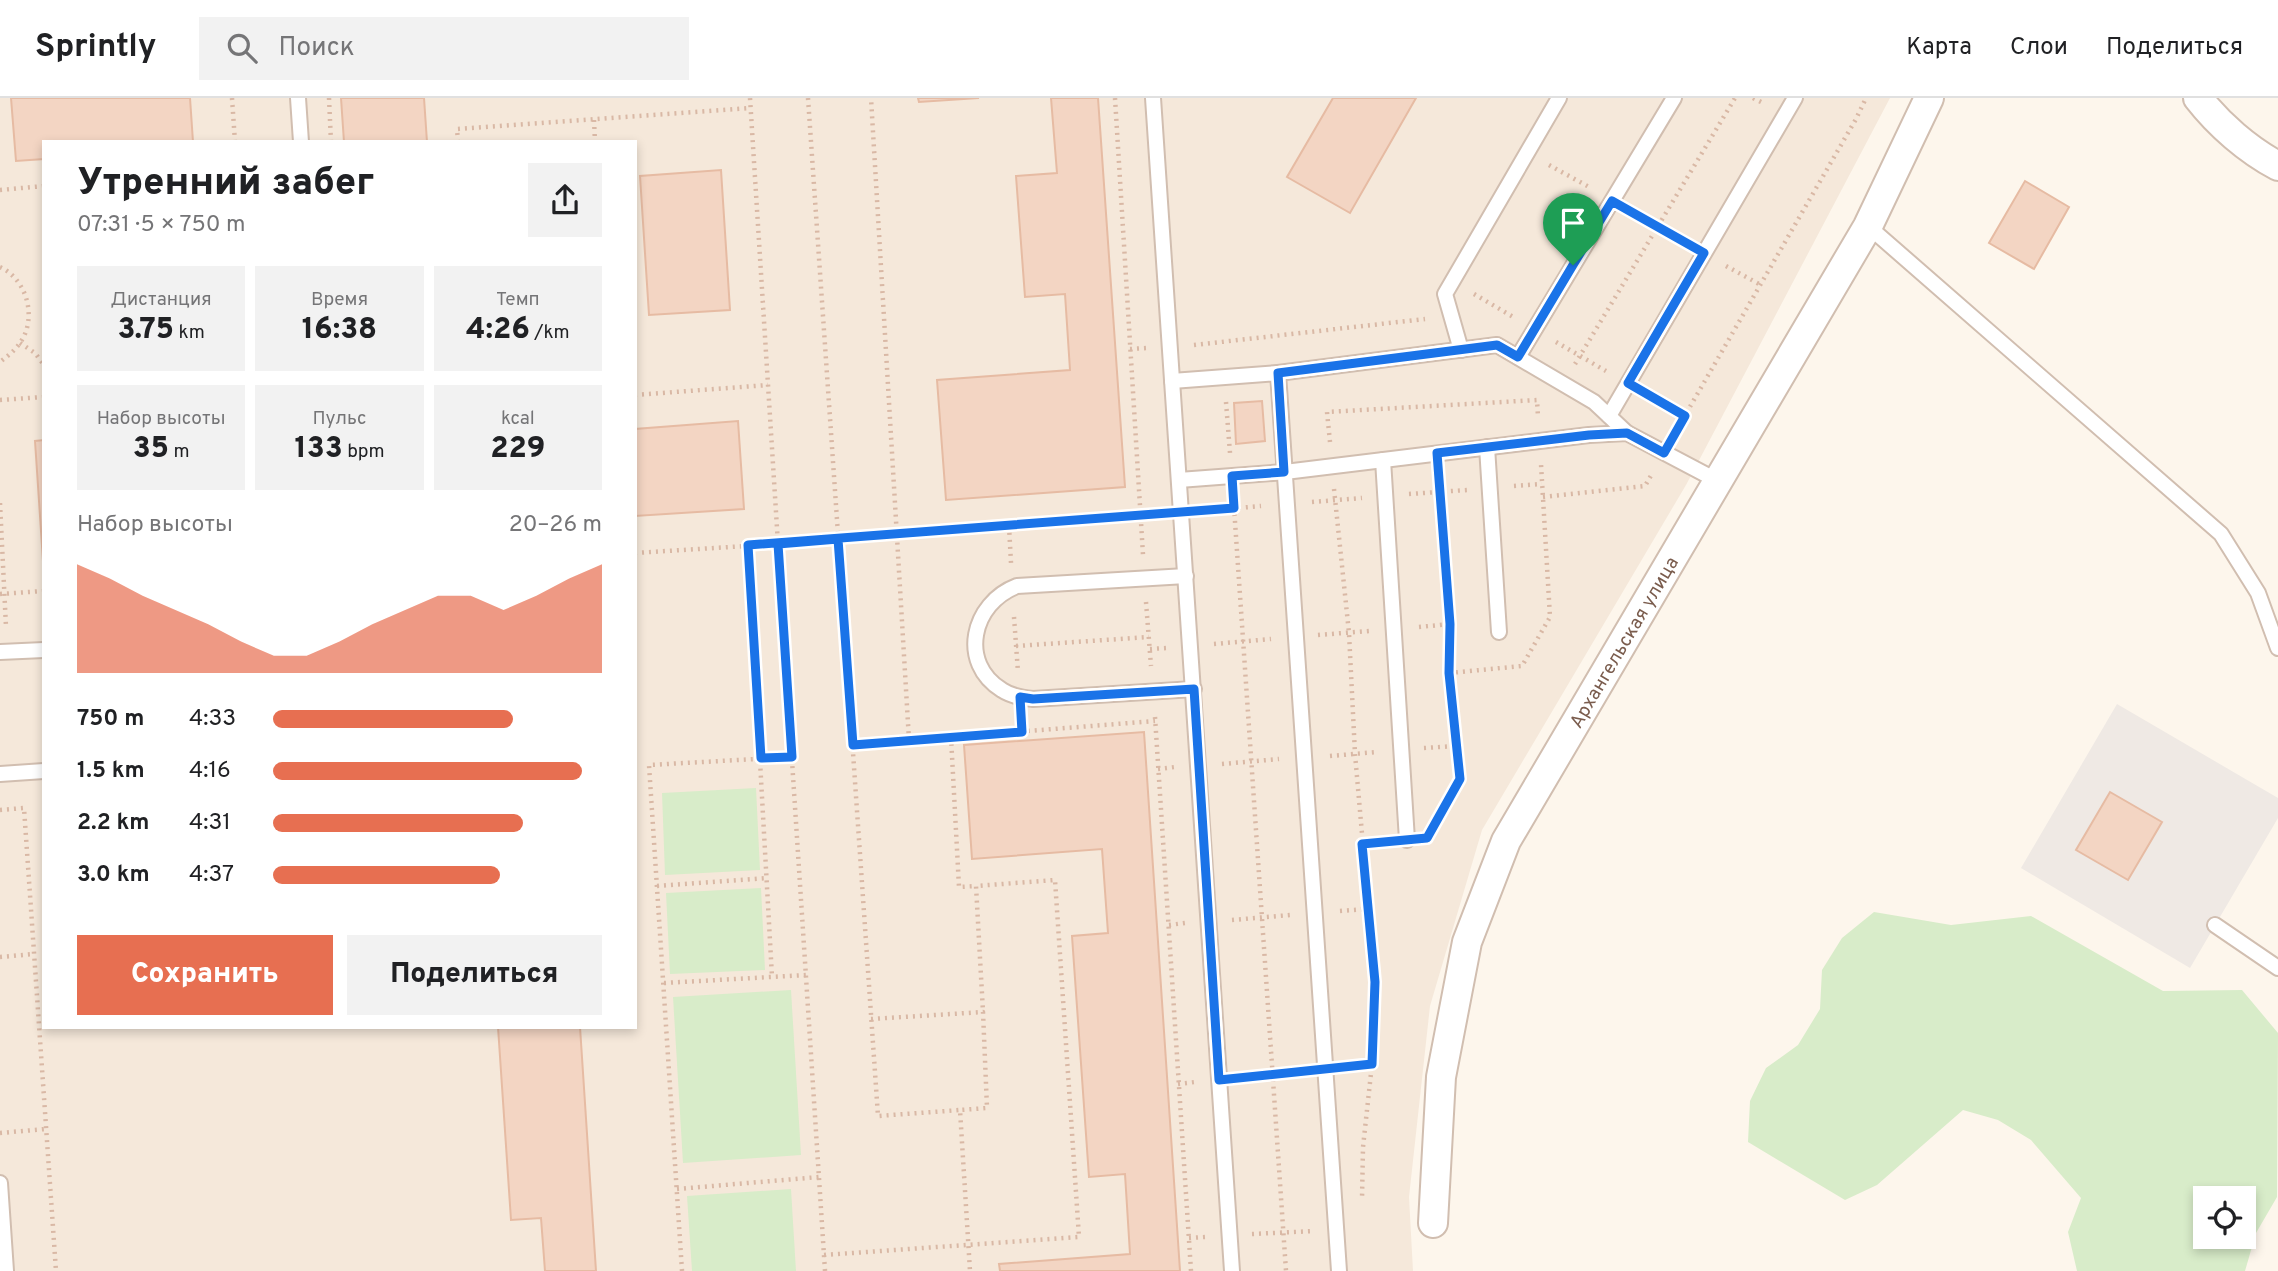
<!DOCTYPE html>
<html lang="ru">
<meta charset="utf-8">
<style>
body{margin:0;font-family:Overpass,sans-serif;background:#f2f2f2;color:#202124;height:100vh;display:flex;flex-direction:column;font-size:26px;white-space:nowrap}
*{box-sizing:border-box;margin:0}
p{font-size:23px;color:#757577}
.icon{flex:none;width:38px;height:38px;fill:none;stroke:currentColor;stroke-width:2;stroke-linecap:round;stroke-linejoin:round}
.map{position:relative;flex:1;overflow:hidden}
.panel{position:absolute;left:42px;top:42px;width:595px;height:889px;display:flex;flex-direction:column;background:#fff;border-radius:0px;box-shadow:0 4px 10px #0003}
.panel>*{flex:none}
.fabs{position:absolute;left:2193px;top:1088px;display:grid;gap:14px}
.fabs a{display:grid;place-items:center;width:63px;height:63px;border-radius:0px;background:#fff;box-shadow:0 4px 10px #0003;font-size:35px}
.pin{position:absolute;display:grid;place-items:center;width:60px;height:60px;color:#fff;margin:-72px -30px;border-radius:50% 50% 50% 0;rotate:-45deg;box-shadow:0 0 7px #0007}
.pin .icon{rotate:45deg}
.round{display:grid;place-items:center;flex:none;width:74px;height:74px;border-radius:0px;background:#f2f2f2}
.headline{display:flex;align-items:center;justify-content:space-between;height:119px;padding:0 35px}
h1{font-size:38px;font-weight:800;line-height:52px}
.figures{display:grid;grid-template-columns:repeat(3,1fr);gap:10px;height:119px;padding:7px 35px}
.figures div{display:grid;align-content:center;border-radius:0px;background:#f2f2f2;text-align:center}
.figures b{font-size:30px;font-weight:800}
.figures small{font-size:19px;font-weight:400}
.figures p{font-size:19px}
.chart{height:196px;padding:14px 35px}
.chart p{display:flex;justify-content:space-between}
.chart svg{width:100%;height:126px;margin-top:7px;fill:#e76f51;opacity:.7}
.primary-button{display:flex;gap:14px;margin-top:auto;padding:14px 35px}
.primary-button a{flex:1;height:80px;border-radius:0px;background:#e76f51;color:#fff;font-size:28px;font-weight:800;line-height:80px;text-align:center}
.primary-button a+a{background:#f2f2f2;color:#202124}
ul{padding:0 35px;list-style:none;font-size:23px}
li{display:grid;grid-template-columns:112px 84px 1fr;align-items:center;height:52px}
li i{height:18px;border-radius:9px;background:#e76f51}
header{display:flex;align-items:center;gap:42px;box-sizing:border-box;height:98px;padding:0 35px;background:#fff;border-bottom:2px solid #e0e0e0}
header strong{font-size:33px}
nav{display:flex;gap:38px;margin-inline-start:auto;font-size:24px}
.search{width:490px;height:63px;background:#f2f2f2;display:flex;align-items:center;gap:18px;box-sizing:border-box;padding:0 24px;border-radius:0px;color:#757577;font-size:26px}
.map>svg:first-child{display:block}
.residential{fill:#f5e8da;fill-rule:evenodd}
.industrial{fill:#efe9e4}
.green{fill:#d8ecc9;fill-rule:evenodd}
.building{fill:#f3d5c3;stroke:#e6bba3;stroke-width:2}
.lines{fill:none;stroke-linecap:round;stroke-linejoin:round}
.service-casing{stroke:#d1beb0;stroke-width:18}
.minor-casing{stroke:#d1beb0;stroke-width:32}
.path{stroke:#d9b8a5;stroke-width:4.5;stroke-dasharray:2 5;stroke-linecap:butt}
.service{stroke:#fff;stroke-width:14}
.minor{stroke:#fff;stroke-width:28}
.route-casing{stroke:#fff;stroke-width:14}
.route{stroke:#1a73e8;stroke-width:9}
.labels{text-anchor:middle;stroke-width:6;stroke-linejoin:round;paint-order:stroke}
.street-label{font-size:19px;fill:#7a5c4d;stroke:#fffaf3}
</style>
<header>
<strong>Sprintly</strong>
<div class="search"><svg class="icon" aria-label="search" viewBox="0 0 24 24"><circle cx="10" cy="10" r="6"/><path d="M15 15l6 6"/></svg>Поиск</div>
<nav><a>Карта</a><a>Слои</a><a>Поделиться</a></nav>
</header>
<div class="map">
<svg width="2278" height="1173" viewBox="0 0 2278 1173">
<rect width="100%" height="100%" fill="#fdf6ec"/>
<path class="residential" d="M0,0H1890L1686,387L1482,732L1430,908L1409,1099L1413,1173H0ZM44,44H635V929H44Z"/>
<polygon class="industrial" points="2117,606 2278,700 2278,720 2190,870 2021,770"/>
<g class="green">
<polygon points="756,690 760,772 665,777 662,695"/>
<polygon points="761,790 765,872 670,876 666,795"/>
<path d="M1874,814L1951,827L2031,818L2163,893L2242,892L2278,935L2277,1099L2256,1135L2245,1173H2077L2068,1134L2081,1100L2031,1042L1998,1022L1963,1012L1877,1087L1845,1102L1748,1044L1750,1003L1766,970L1798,947L1820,911L1822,872L1842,840ZM2205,1101H2244V1139H2205Z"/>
<polygon points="791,892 801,1057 683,1065 673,899"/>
<polygon points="791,1091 796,1173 692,1173 687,1098"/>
</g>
<g class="building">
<polygon points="11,0 190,0 193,44 44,44 44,61 16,63"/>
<polygon points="341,0 424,0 427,44 344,44"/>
<polygon points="918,0 979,0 919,4"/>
<polygon points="1051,0 1098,0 1125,389 946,402 937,282 1070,272 1065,196 1025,199 1016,78 1057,75"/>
<polygon points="1333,0 1416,0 1350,115 1287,79"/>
<polygon points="721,72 730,212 649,217 640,78"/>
<polygon points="2025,83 2069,109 2034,171 1989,145"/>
<polygon points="1262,303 1265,343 1236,346 1234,305"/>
<polygon points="738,323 744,411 635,418 635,331"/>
<polygon points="44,342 44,463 43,463 35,343"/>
<polygon points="1144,634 1180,1173 1000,1173 999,1166 1130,1156 1125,1076 1089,1079 1072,838 1108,835 1102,751 972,761 964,647"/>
<polygon points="2110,694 2162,724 2128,782 2076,752"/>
<polygon points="498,929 580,929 596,1173 545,1173 541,1120 511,1122"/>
</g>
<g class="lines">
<defs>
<g id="service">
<polyline points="298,0 301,44"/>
<polyline points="1153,0 1232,1173"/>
<polyline points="1868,128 2221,436 2258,495 2278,550"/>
<polyline points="1461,252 1445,196 1559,0"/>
<polyline points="1518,259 1674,0"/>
<polyline points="1278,275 1497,247 1594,304 1627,335"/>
<polyline points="1172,283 1278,275 1339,1173"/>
<polyline points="1609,318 1795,0"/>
<polyline points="1487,349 1499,534"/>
<polyline points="1383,362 1407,742"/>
<polyline points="1179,382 1285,374 1589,337 1627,335 1718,383"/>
<path d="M1186,478L1017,488C972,505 958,565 1002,592C1011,598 1022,600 1033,601L1194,591"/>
<polyline points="0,554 44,552"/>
<polyline points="0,676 44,673"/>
<polyline points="2215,827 2278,870"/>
<polyline points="0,1085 6,1173"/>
</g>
<g id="minor">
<path d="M2198,0C2219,27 2248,52 2278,68"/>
<path id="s1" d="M1433,1125L1441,979L1467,844L1506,743L1868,128L1929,0"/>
</g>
</defs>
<use href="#service" class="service-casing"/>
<use href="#minor" class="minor-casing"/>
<g class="path">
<polyline points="232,0 235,44"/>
<polyline points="329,0 331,44"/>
<polyline points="808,0 878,1018 960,1012 970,1173"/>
<polyline points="1115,0 1143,457"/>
<polyline points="1753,0 1765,6"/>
<polyline points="594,22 595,44"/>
<polyline points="458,44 457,31 750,10"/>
<polyline points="1549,67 1591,90"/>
<polyline points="0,92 44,88"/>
<polyline points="1635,115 1682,142"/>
<polyline points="1726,168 1761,187"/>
<path d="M0,169C26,181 36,216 23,240C17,251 9,257 0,264"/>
<polyline points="1474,196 1515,220"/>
<polyline points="1556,244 1606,273"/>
<polyline points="20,245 35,255 44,267"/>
<polyline points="1194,247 1425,221"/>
<polyline points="1130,251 1147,250"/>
<polyline points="1575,266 1735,0"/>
<polyline points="635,297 768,287"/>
<polyline points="1650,298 1684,318"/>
<polyline points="0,302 44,299"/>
<polyline points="1226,304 1230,355"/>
<polyline points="1676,333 1856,21 1866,0"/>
<polyline points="1330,344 1327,314 1537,302 1538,319"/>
<polyline points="1514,388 1542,386"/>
<polyline points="1334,391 1349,535 1355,656 1375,884 1372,966 1363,1049 1362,1101"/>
<polyline points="1409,396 1467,392"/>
<polyline points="1543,399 1645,388 1653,374"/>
<polyline points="1312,404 1362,400"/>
<polyline points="0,405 6,529"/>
<polyline points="1234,409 1286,1173"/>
<polyline points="1204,413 1261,408"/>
<polyline points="1009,428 1011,465"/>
<polyline points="748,447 772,879"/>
<polyline points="635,455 778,446 750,0"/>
<polyline points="0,496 44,493"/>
<polyline points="1146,504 1151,568"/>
<polyline points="1014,519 1018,574"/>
<polyline points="1419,529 1450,526"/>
<polyline points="1318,537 1369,533"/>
<polyline points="1214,546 1271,541"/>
<polyline points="1016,548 1149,539"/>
<polyline points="1150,551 1167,550"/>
<polyline points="1449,575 1522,568 1550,519 1541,366"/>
<polyline points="1155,619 1191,1173"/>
<polyline points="951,639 1155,623"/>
<polyline points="909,642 951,639 959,789 976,788 983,914"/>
<polyline points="853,647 909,642 871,0"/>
<polyline points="1424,650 1456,648"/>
<polyline points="1330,658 1377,654"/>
<polyline points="1222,666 1279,661"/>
<polyline points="1158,671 1175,669"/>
<polyline points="0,712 24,710 56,1173"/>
<polyline points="1432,732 1459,681 1449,575 1450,526 1439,378"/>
<polyline points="1362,746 1382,745"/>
<polyline points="657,788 767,780"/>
<polyline points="1340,813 1367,811"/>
<polyline points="1232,822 1290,817"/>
<polyline points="1169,827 1185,825"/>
<polyline points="0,859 34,856"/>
<polyline points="664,885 806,877"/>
<polyline points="871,921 983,914 987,1010 960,1012"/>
<polyline points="1350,968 1372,966"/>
<polyline points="1242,980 1303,973"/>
<polyline points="1178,986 1195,984"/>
<polyline points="0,1035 46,1031"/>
<polyline points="677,1091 819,1079"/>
<polyline points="1252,1136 1314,1133"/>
<polyline points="1189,1140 1205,1139"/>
<polyline points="824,1157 1079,1139 1055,782 976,788"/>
<polyline points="682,1173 649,667 792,659"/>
<polyline points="825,1173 778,446 1157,416"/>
</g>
<use href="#service" class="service"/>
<use href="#minor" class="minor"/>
</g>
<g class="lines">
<defs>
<polyline id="route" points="1573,167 1518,259 1497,247 1278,275 1284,374 1232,378 1234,410 748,447 761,660 792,659 778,446 838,441 853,647 1022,634 1020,599 1033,601 1194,591 1219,982 1372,966 1375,884 1362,746 1427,740 1460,681 1449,575 1450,526 1437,355 1589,337 1627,335 1664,355 1685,318 1628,285 1704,155 1612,103 1573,167"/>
</defs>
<use href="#route" class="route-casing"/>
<use href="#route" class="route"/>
</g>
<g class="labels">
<g class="street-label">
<text dy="7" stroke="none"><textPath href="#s1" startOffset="623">Архангельская улица</textPath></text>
</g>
</g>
</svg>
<div class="fabs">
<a><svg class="icon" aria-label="locate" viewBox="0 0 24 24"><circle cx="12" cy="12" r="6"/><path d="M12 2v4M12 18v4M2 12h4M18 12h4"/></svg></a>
</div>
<div class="pin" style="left:1573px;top:167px;background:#1e9e55"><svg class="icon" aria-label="arrive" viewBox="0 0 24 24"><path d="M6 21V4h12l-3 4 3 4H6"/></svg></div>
<section class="panel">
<div class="headline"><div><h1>Утренний забег</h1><p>07:31 · 5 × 750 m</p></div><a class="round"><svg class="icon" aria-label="share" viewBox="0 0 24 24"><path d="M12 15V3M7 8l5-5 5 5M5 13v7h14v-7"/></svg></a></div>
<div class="figures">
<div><p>Дистанция</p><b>3.75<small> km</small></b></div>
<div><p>Время</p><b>16:38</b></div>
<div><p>Темп</p><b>4:26<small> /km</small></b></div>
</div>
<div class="figures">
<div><p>Набор высоты</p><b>35<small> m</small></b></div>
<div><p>Пульс</p><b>133<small> bpm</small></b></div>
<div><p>kcal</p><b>229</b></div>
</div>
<div class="chart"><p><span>Набор высоты</span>20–26 m</p>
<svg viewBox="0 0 160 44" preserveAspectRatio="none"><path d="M0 44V6L10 11L20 17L30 22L40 27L50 33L60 38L70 38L80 33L90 27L100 22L110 17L120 17L130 22L140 17L150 11L160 6V44z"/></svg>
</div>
<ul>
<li><b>750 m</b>4:33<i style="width:73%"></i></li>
<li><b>1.5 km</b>4:16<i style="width:94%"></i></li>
<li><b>2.2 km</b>4:31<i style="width:76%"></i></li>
<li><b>3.0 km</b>4:37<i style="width:69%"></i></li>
</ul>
<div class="primary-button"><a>Сохранить</a><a>Поделиться</a></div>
</section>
</div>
